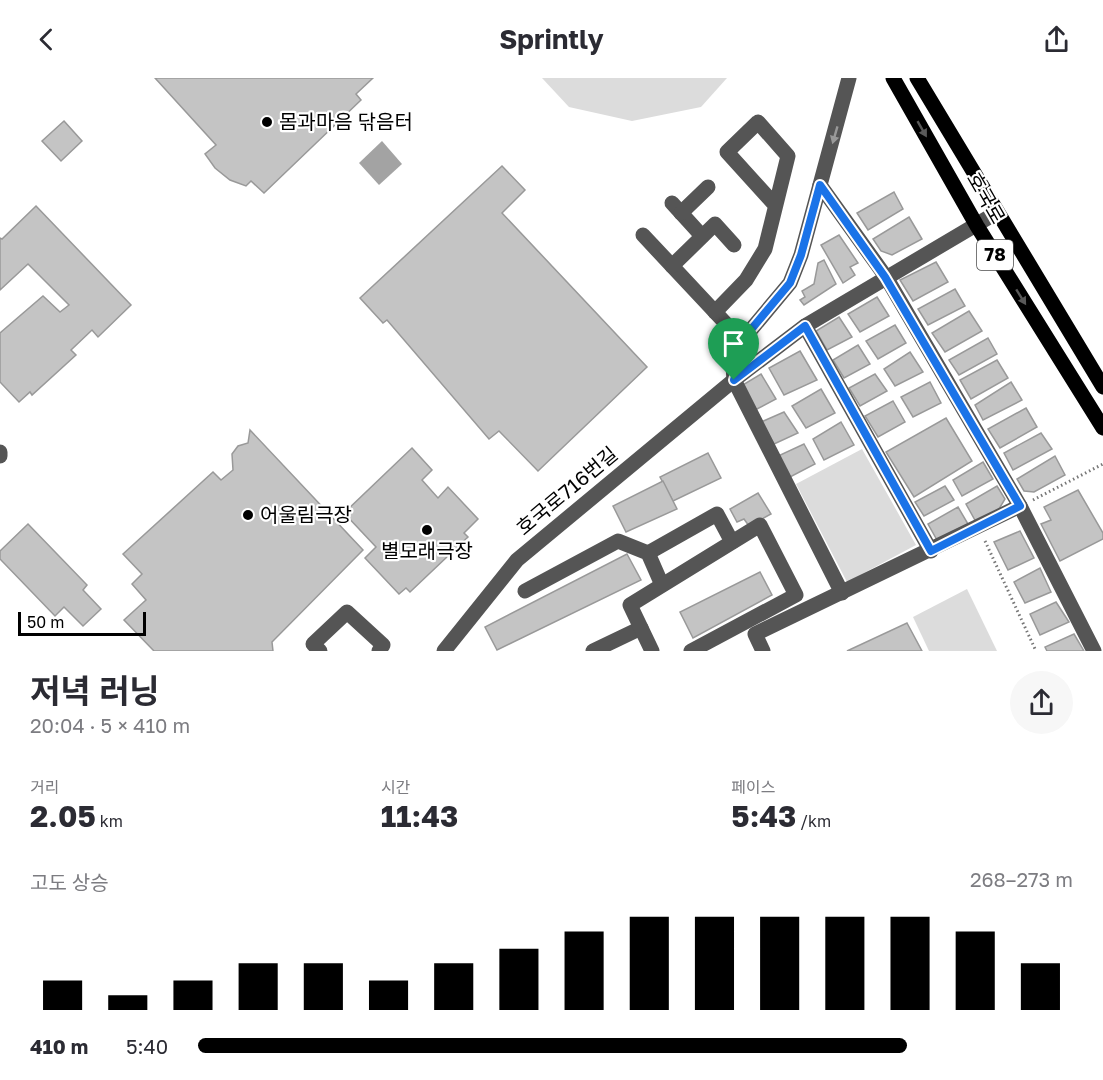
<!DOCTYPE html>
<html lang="ko">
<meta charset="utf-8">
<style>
body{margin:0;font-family:"Golos Text","Noto Sans KR",sans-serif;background:#f7f7f7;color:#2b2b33;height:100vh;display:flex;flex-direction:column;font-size:22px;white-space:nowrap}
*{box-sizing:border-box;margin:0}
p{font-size:20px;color:#7c7c81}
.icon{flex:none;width:33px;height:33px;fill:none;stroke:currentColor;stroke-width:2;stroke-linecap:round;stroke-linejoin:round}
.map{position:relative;height:573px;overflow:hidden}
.details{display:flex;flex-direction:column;background:#fff;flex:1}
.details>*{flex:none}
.scale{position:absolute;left:18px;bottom:15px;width:128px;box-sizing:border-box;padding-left:6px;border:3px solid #000;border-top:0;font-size:16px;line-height:21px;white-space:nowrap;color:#000;-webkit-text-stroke:4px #fff;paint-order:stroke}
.pin{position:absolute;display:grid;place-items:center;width:51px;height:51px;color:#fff;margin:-62px -26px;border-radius:50% 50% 50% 0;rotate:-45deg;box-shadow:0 0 6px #0007}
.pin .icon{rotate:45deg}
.round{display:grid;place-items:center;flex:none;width:63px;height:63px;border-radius:32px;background:#f7f7f7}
.overview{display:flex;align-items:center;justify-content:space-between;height:102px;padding:0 30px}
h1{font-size:33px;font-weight:700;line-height:45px}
.stats{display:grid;grid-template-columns:repeat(3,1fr);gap:9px;height:102px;padding:6px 30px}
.stats div{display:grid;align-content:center}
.stats b{font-size:30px;font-weight:700}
.stats small{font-size:16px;font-weight:400}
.stats p{font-size:16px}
.chart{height:168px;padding:12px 30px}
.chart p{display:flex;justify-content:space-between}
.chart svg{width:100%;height:108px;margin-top:6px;stroke:#000;stroke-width:6}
ul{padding:0 30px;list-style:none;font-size:20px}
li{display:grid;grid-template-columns:96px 72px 1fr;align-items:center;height:45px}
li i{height:15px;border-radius:8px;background:#000}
header{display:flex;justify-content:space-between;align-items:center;height:78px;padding:0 30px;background:#fff;font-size:27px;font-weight:700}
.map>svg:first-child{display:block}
.green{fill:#dcdcdc}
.water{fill:#a3a3a3}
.building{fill:#c4c4c4;stroke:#999;stroke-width:1.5}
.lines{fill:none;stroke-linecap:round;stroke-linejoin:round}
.path{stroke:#777;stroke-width:3;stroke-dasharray:1.5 3;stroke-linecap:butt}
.minor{stroke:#555;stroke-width:15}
.major{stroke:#000;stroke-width:15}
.oneway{fill:#595959}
.oneway2{fill:#999}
.route-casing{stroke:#fff;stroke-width:12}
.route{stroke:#1a73e8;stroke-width:8}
.poi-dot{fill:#000;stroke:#fff;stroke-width:2}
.labels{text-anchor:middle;stroke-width:4.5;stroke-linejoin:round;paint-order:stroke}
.shield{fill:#fff;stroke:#4c4c4c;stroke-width:1.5}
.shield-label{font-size:18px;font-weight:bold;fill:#000}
.poi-label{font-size:20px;fill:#000;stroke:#fff;text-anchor:start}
.street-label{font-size:20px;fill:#000;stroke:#fff}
</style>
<header><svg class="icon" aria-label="back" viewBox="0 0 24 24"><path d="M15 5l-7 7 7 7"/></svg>Sprintly<svg class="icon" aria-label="share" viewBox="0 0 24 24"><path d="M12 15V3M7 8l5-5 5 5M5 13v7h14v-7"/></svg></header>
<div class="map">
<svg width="1103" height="573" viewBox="0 0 1103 573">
<rect width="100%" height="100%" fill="#fff"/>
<g class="green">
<polygon points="542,0 727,0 701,29 632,43 569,29"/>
<polygon points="862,371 916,467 847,504 796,406"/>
<polygon points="967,511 997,573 929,573 913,539"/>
</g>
<polygon class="water" points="382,63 402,86 379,107 359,85"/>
<g class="building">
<polygon points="155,0 373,0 356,16 361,22 264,115 251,103 246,108 230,102 215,90 205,76 216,67"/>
<polygon points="64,43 82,63 61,83 42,63"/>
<polygon points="502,88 525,112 502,135 647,289 538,393 499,353 489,361 387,242 383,245 360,220"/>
<polygon points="894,114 903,131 868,152 857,135"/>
<polygon points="36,128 131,227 98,259 92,252 71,272 76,277 32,317 30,314 19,324 0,304 0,255 43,218 60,234 69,227 28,186 0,212 0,160 2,161"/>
<polygon points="909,139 922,161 892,177 881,173 873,161"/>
<polygon points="839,157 858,185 850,189 855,197 843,205 821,167"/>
<polygon points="824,182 836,206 804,227 800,222 805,219 802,213 814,206 818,185"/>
<polygon points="936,184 948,204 913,223 900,202"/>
<polygon points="955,211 965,228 928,247 918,231"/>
<polygon points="877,219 889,238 860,254 848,236"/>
<polygon points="969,233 982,253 945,274 932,255"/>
<polygon points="839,239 852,259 827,272 816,253"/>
<polygon points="895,247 906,265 878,281 866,263"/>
<polygon points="988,260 997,276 959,297 949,282"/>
<polygon points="858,267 870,286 844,300 833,282"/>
<polygon points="800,273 817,302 784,317 769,290"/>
<polygon points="910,274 923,294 895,308 884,291"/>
<polygon points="997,282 1008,300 971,321 960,302"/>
<polygon points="761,296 776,321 755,332 741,308"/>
<polygon points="875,296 887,313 860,328 849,310"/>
<polygon points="930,304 941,325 913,339 901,319"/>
<polygon points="1011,304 1022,322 983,342 975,327"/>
<polygon points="821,311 835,335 806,350 792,328"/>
<polygon points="893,323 905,344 878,359 865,338"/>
<polygon points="1026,330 1037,349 1000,370 988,351"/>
<polygon points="784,334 798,355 774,366 761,344"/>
<polygon points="946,340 972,383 914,419 886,374"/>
<polygon points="841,344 854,367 824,382 813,361"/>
<polygon points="250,352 363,472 272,564 273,573 154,573 124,542 146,522 132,506 142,496 123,476 213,394 221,402 233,392 232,376 238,368 248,365"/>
<polygon points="1041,355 1052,371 1013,392 1004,375"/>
<polygon points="804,366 815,386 790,399 778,378"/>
<polygon points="412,370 432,392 422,402 438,420 448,409 478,441 464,455 468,459 410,514 406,510 399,516 365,480 376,469 344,435"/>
<polygon points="708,375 721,400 673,423 660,399"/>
<polygon points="1055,378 1065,397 1034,414 1024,413 1017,401"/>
<polygon points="983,384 993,401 962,418 953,402"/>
<polygon points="663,403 677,431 626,454 613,428"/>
<polygon points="945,408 954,422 924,438 915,424"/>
<polygon points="997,408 1005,421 999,431 976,444 966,426"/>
<polygon points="1078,412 1103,455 1103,461 1060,483 1041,446 1051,442 1044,429"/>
<polygon points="758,415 771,436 749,448 744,441 737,444 730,431"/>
<polygon points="958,429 968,446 937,462 928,446"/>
<polygon points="28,446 87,507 83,512 101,531 83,548 64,529 55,538 0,481 0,473"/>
<polygon points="1020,453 1034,480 1008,492 994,464"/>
<polygon points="627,476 641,502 497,572 485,549"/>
<polygon points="1040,490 1051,514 1025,525 1014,504"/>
<polygon points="760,494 772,517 693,560 680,534"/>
<polygon points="1056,524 1069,544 1040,557 1030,536"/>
<polygon points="907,545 922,573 847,573"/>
<polygon points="1074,556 1084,573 1047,573 1045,569"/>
</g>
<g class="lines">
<g class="path">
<polyline points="1033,422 1103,386"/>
<polyline points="985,463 1036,573"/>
</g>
<g class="minor">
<polyline points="820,107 886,199 1020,428 1094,573"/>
<polyline points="672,125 702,158"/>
<polyline points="681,135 708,109"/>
<polyline points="643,157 730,250 734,302 842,515"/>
<polyline points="672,188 715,146 734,167"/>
<polyline points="715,234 746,202 765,171 788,78 758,44 727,74 775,127"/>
<polyline points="805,248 931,473"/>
<polyline points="735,296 749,254 790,205 801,177 849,0"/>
<polyline points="0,374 0,378"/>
<polyline points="648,475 717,436 732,464"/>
<polyline points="525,513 618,463 648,475 662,507"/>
<polyline points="320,573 313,566 347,534 383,567 379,573"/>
<polyline points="444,573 517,482 734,302 805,248 996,135"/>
<polyline points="593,573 641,550"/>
<polyline points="652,573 630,527 760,447 796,517 691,573"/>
<polyline points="763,573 755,556 1020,428"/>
</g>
<g class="major">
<polyline points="893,0 977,148 1103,350"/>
<polyline points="917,0 1103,309"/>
</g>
</g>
<defs><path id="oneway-solid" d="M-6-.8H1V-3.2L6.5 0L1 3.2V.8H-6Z" transform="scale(1.5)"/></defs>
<g class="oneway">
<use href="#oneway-solid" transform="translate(922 51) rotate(60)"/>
<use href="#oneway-solid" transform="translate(1021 219) rotate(58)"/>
</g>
<use class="oneway2" href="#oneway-solid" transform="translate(835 57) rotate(106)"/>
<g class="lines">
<defs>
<polygon id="route" points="820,107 885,199 1020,428 931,473 805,248 734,302 749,254 790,205 801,177"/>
</defs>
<use href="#route" class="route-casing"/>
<use href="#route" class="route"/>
</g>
<g class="poi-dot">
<circle cx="267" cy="44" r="6"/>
<circle cx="248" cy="437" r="6"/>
<circle cx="427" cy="452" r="6"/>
</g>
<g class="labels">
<rect class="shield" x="977" y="162" width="36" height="30" rx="4.5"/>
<g class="shield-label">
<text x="995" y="183">78</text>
</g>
<g class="poi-label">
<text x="279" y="51">몸과마음 닦음터</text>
<text x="260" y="444">어울림극장</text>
<text x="427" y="480" text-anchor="middle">별모래극장</text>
</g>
<g class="street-label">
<text transform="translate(986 120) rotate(60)" y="7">호국로</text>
<text transform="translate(567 413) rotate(-40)" y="7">호국로716번길</text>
</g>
</g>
</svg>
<div class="scale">50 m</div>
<div class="pin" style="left:734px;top:302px;background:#1e9e55"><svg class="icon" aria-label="arrive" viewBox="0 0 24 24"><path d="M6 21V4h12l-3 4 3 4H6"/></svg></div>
</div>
<section class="details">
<div class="overview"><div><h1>저녁 러닝</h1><p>20:04 · 5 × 410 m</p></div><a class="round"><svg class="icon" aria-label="share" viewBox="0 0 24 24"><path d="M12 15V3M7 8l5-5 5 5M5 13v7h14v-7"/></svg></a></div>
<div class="stats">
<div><p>거리</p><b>2.05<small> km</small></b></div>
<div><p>시간</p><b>11:43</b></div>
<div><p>페이스</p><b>5:43<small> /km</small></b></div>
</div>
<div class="chart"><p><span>고도 상승</span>268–273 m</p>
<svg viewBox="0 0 160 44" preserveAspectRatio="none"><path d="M5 44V32M15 44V38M25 44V32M35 44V25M45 44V25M55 44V32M65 44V25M75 44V19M85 44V12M95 44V6M105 44V6M115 44V6M125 44V6M135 44V6M145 44V12M155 44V25"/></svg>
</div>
<ul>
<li><b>410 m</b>5:40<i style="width:81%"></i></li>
</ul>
</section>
